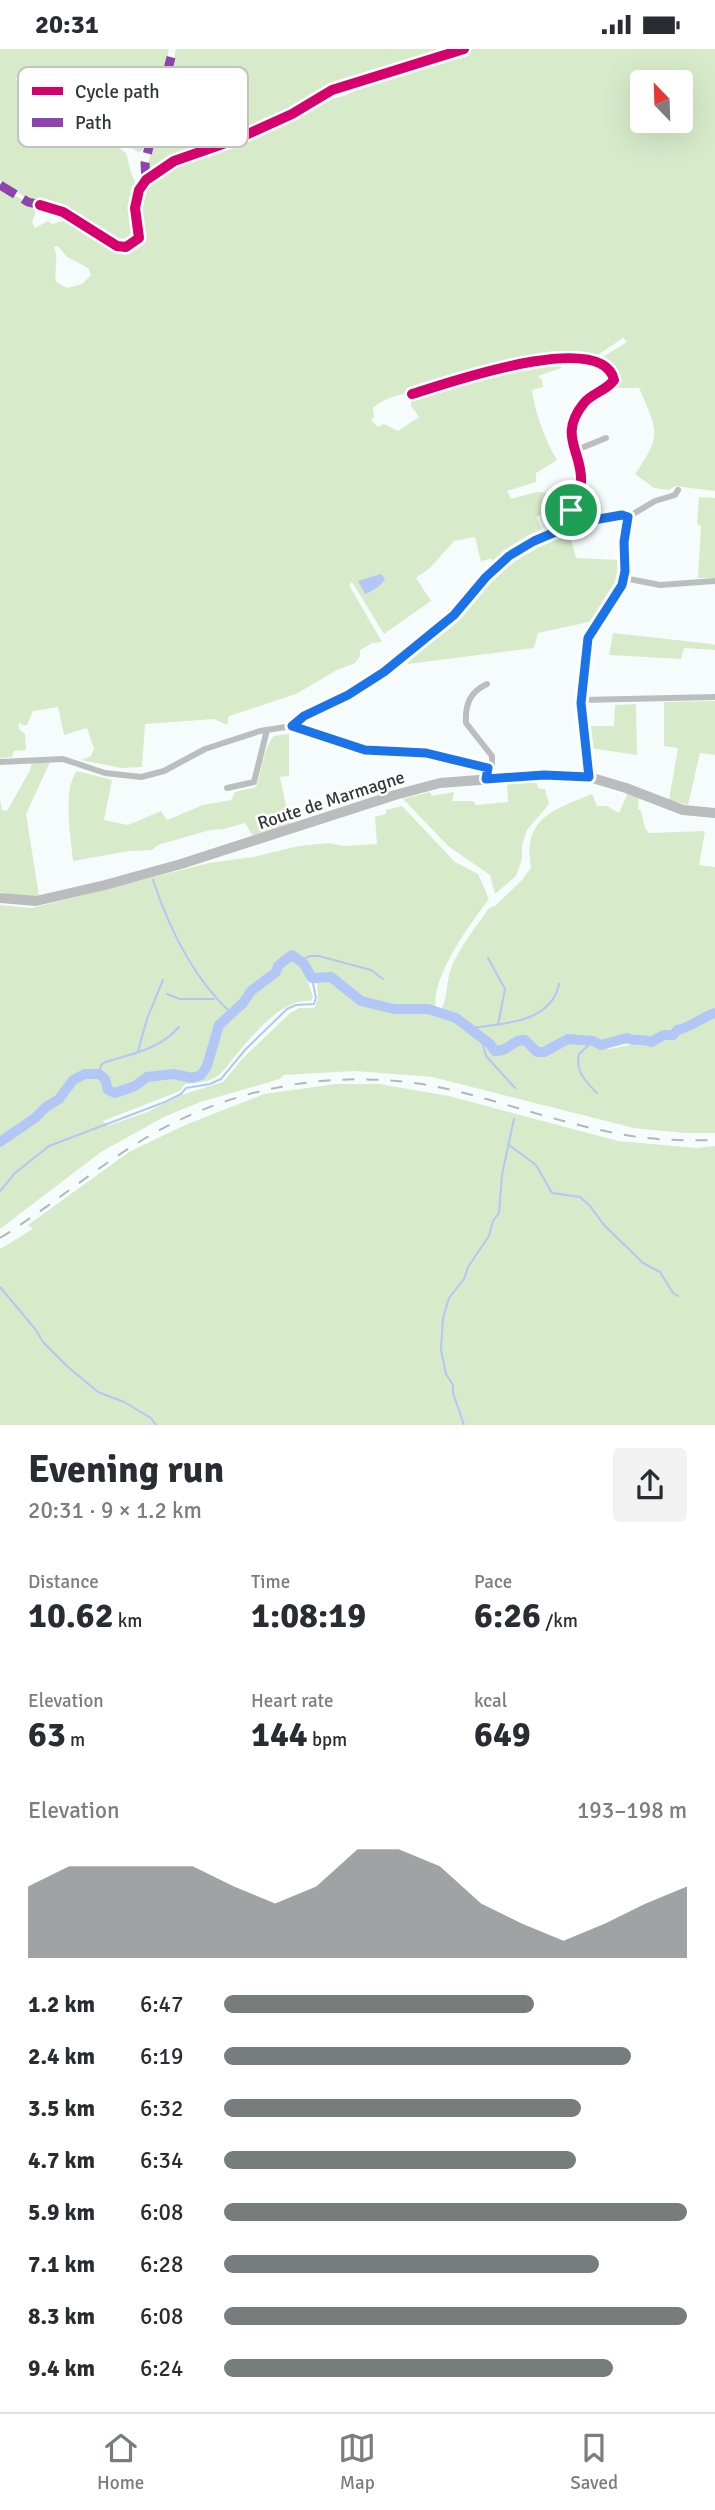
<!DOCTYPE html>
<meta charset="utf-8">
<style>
body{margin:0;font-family:Signika,sans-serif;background:#f2f2f3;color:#2b2b33;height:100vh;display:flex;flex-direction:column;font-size:26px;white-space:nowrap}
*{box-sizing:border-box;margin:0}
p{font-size:23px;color:#7c7c81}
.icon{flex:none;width:38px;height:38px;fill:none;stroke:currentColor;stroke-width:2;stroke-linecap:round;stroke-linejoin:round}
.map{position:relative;height:1376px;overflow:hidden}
.drawer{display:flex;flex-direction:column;background:#fff;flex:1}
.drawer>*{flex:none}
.needle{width:46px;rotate:337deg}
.controls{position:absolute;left:630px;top:21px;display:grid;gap:14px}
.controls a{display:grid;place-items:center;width:63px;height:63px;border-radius:7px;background:#fff;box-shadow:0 7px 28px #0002;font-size:35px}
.pin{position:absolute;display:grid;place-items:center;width:60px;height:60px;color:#fff;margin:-30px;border:4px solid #fff;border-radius:50%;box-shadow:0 2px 7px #0007}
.round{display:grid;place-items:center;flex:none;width:74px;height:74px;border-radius:7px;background:#f2f2f3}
.overview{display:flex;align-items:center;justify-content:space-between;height:119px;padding:0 28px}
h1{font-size:38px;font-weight:800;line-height:52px}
.stats{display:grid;grid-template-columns:repeat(3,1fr);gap:10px;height:119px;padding:7px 28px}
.stats div{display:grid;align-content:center}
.stats b{font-size:35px;font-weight:800}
.stats small{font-size:19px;font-weight:400}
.stats p{font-size:19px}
.chart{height:196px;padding:14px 28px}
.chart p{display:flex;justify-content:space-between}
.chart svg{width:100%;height:126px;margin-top:7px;fill:#777d7d;opacity:.7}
ul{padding:0 28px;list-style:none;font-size:23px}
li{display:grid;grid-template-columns:112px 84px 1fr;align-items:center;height:52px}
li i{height:18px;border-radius:9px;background:#777d7d}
.status{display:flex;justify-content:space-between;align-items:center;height:49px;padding:0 35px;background:#fff;direction:ltr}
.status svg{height:19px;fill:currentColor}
.tab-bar{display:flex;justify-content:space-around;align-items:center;height:98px;border-top:2px solid #e1e1e2;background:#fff;font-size:19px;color:#7c7c81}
.tab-bar a{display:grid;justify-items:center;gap:4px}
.tab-bar .current{color:#777d7d}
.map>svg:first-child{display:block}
.green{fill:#d7ebca;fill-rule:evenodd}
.water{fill:#b3c7f6}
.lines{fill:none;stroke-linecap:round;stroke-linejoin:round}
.stream{stroke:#b3c7f6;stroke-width:2}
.river{stroke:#b3c7f6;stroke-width:10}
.minor{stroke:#babebf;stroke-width:6}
.secondary{stroke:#babcbd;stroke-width:10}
.rail{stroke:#b4b7b8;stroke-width:2;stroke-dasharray:12 12;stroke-linecap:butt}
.quiet{stroke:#8e44ad;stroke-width:9;stroke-dasharray:18 9;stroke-linecap:butt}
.cycleway-casing{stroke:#fff;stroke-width:15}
.cycleway{stroke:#d6006c;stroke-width:10}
.route-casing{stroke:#fff;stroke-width:14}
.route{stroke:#1a73e8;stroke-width:9}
.labels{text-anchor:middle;stroke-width:5;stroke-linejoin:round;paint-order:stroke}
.street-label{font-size:18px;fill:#323838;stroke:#fff}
.key{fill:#fff;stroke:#c2c3c3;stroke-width:2}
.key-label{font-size:19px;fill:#323838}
</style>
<div class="status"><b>20:31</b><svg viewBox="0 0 49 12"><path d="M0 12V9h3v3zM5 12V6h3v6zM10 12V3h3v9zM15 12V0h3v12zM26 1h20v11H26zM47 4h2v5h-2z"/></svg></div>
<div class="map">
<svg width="715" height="1376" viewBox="0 0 715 1376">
<rect width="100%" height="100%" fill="#f6fcfc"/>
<g class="green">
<polygon points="0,0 169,0 147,90 143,101 138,103 36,37 18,27 16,30 126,104 132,127 138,137 137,189 127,196 117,195 64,161 26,149 0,131"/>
<polygon points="176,0 451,0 336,35 293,59 216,95 167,112 151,123 147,119"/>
<path d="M473,0H715V442L675,437L669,441L654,439L635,425C663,385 657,382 639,339H617L619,322L615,323L601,309L627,293L623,289L596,307V310C547,297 465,325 417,341C402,346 384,348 373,359L374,368L371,371L378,378L384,375L398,382L419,368L411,357L412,349L506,321L560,313L561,319L538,327L542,331L543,338L532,341C535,364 545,391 557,411L536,424V433L507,442L511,450L536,443L550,444L577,434L564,463L553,461L536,468L543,483L492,512L491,509L481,513L475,488L454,492L430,519L416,529L431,552L384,585L352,533L349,536L382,593L372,594L360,601V607L355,614L337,621L296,645L229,667L227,676L214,670L145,675L142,718L121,719L81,711L91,707L94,700L87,679L64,686L58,658L33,662L27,676H22L19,673V680L25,685L26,701L14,702L12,708L0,709V138L37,159L32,173L35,179L48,172L52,175L66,171L119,203C130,203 140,199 144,188L139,161L144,142L149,134L180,114L219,101L286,72L322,52L344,47L371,34L440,14ZM642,33H681V72H642ZM58,197L67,208L88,219L91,226L82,235L67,239L56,233C54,221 59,210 54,198Z"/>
<polygon points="699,448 715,449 715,529 698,529 701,477 697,475"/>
<polygon points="569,482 576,509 620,511 619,529 608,549 589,573 538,584 534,599 408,615 404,611 456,568 497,522 512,510 532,496"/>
<polygon points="613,584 712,595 715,596 715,601 684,599 681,610 609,606"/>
<polygon points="715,652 715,706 700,704 688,756 669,751 678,699 664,697 664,653"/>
<polygon points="636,655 637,706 590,699 585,677 614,677 615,656"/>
<path d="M289,685V727L280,728L290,775L253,787L245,774L223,780L210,781L158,796L152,801L129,802L73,812C71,788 62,741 77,722L112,731L104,771L128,776L161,762L167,771L203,756L231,751L235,743L256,738C262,722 263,699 274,687Z"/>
<polygon points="50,713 26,765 39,847 16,847 0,843 0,751 2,761 7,762 29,723 32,714"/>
<polygon points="536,732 539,740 545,740 549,755 527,781 522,796 522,810 516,827 495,845 490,826 448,797 403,750 430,743 432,747 454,743 452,752 473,752 476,756 508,753 507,733"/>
<path d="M628,744L639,749L638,760L641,762L645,779L649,784L705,782L699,816L715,818V1084H685L634,1079L432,1028L355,1022L284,1026L280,1030L200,1053L164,1068L101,1103L0,1180V856L32,859L209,814L253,808L299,797L329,794L343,797L377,795L375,768L386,765V761L402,757L455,813L478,825L489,850C471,874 424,936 438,966C449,950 445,937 451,919C460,897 476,878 489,859L495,857L521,832L531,819C522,769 553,761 592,745L597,757H607L619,764ZM307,930L317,935L318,951L314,959H299L290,964L241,1011L223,1033L184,1045L147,1063L107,1077L103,1072L180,1042L185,1035C194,1034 204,1034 212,1030C222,1026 229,1015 235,1007C253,986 282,949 311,952L313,948ZM663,982L670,983L672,988L655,996L640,994L609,1000L597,999L581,993L561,996L559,989L571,987L612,992L623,986L648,987L654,990Z"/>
<polygon points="336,1035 379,1035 449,1047 618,1092 697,1099 715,1097 715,1376 0,1376 0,1200 33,1180 28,1176 129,1103 185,1076 264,1045"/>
</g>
<path class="water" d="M381,525L385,530C380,538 374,541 365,545L358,532Z"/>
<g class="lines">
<g class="stream">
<path d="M153,831C169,879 193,929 231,964"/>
<polyline points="488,909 505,940 498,976"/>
<polyline points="301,911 310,907 319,907 371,921 383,930"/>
<polyline points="167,945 180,950 214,950"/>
<path d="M469,979C500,975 551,975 559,935"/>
<polyline points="481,988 486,1007 515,1039"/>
<path d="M593,992L579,1005C575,1022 585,1032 597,1044"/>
<polyline points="138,1002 147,970 163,931"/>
<path d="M99,1025L101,1016L105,1013C132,1005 160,1000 179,978"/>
<polyline points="509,1096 536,1116 552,1144 580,1148 590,1157 604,1176 643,1214 660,1223 673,1244 678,1247"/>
<polyline points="0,1142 15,1124 49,1097 165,1053 181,1045 186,1039 210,1035 221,1030 245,1001 287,960 296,956 314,955 316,949 312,929"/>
<polyline points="0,1238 36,1281 43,1293 68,1318 98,1343 124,1353 151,1369 156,1376"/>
<polyline points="464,1376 453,1344 453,1336 446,1325 441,1301 443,1269 449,1249 464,1230 468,1218 489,1187 493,1172 499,1164 502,1126 514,1070"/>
</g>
<path class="river" d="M0,1093L35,1069L46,1058L59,1050L73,1031L85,1025H99L105,1030L108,1041L115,1044L135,1037L147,1028L173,1025L192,1029L201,1026L207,1017L219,976L243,954L251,942L276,923L278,917L285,911L292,906L304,915L312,929L331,928L361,952L394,960H428L456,969L490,995L495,1002C509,1003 512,990 525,991L537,1003H544L568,990L593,992L601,996L627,989C635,993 643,989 651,993L664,986H673L677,981C690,979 702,968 715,964"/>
<g class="minor">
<polyline points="40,156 63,163 117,197 126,198 139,189 135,159 139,141 146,131 174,112 237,90 292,65 332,41 464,0"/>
<path d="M412,345C445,335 602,279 614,331C606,342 592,344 584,354C557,387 583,403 581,433C580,452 563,455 576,474"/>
<polyline points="574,402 606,389"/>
<polyline points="628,468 655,452 675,446 678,441"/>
<polyline points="624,529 660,536 715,532"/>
<path d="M487,635C470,643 465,655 466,674L492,707V717"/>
<polyline points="581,651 715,648"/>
<polyline points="292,677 304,667 348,646 384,623 454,566 486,528 509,507 534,492 576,474 622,466 628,468 624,493 625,522 622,536 588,589 581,654 589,728"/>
<polyline points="0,713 63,710 105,724 141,728 164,722 205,700 260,682 292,677 365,701 426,704 488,719"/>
<polyline points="227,739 254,733 267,681"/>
</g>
<polyline class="secondary" points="0,849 36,852 105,836 181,815 395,746 440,734 544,726 589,728 626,739 683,761 715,764"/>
<path class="rail" d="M0,1189C50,1158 94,1120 144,1090C237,1034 351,1016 456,1042C509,1055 561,1074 615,1084C648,1091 681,1092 715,1091"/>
<g class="quiet">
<polyline points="146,131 145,114 173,0"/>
<polyline points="0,136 28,153 40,156"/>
</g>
<defs>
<g id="cycleway">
<polyline points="40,156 63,163 117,197 126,198 139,189 135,159 139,141 146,131 174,112 237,90 292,65 332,41 464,0"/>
<path d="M412,345C445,335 602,279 614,331C606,342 592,344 584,354C557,387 583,403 581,433C580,452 563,455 576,474"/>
<polyline points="292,677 304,667 348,646 384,623 454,566 486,528 509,507 534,492 576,474 622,466 628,468 624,493 625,522 622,536 588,589 581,654 589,728"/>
</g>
</defs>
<use href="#cycleway" class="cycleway-casing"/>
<use href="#cycleway" class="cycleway"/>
</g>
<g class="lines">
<defs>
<polygon id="route" points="571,461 571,466 576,474 622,466 628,468 624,493 625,522 622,536 588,589 581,654 589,728 544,726 486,730 488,719 426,704 365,701 292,677 304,667 348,646 384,623 454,566 486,528 509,507 534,492 560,481"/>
</defs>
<use href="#route" class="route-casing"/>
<use href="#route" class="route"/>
</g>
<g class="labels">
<g class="street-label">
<text transform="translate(331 751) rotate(-18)" y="6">Route de Marmagne</text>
</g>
</g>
<rect x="18" y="18" width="230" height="80" rx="10" class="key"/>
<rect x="32" y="38" width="31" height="8" fill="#d6006c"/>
<rect x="32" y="69" width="31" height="9" fill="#8e44ad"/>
<g class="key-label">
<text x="75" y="49">Cycle path</text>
<text x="75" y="80">Path</text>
</g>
</svg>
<div class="controls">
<a><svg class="needle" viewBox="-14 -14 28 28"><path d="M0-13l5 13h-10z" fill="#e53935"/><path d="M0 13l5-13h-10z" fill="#7c7c81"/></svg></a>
</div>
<div class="pin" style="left:571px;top:461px;background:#1e9e55"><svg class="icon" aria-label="arrive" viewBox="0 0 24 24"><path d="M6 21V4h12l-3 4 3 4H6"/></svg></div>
</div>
<section class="drawer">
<div class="overview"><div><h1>Evening run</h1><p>20:31 · 9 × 1.2 km</p></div><a class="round"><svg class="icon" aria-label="share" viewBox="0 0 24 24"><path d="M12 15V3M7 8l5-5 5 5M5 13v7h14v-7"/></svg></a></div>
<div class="stats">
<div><p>Distance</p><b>10.62<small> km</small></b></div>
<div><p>Time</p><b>1:08:19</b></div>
<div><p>Pace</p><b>6:26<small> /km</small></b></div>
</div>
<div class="stats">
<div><p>Elevation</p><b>63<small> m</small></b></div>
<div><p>Heart rate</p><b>144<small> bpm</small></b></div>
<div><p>kcal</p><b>649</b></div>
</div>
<div class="chart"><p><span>Elevation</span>193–198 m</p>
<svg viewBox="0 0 160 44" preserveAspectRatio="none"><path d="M0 44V19L10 12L20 12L30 12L40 12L50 19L60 25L70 19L80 6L90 6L100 12L110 25L120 32L130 38L140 32L150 25L160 19V44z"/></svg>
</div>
<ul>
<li><b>1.2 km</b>6:47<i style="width:67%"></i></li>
<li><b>2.4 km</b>6:19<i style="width:88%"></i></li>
<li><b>3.5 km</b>6:32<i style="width:77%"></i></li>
<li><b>4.7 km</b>6:34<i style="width:76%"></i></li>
<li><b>5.9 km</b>6:08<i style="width:100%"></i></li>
<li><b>7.1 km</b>6:28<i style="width:81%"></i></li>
<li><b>8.3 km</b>6:08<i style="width:100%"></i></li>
<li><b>9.4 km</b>6:24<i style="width:84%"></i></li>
</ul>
</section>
<nav class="tab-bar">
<a class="current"><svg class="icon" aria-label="home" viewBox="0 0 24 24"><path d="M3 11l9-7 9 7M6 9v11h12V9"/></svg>Home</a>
<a><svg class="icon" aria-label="map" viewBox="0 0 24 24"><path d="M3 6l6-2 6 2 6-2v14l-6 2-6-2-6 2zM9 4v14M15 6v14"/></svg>Map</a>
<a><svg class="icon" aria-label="saved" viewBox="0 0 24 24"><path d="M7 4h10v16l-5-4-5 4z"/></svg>Saved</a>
</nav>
